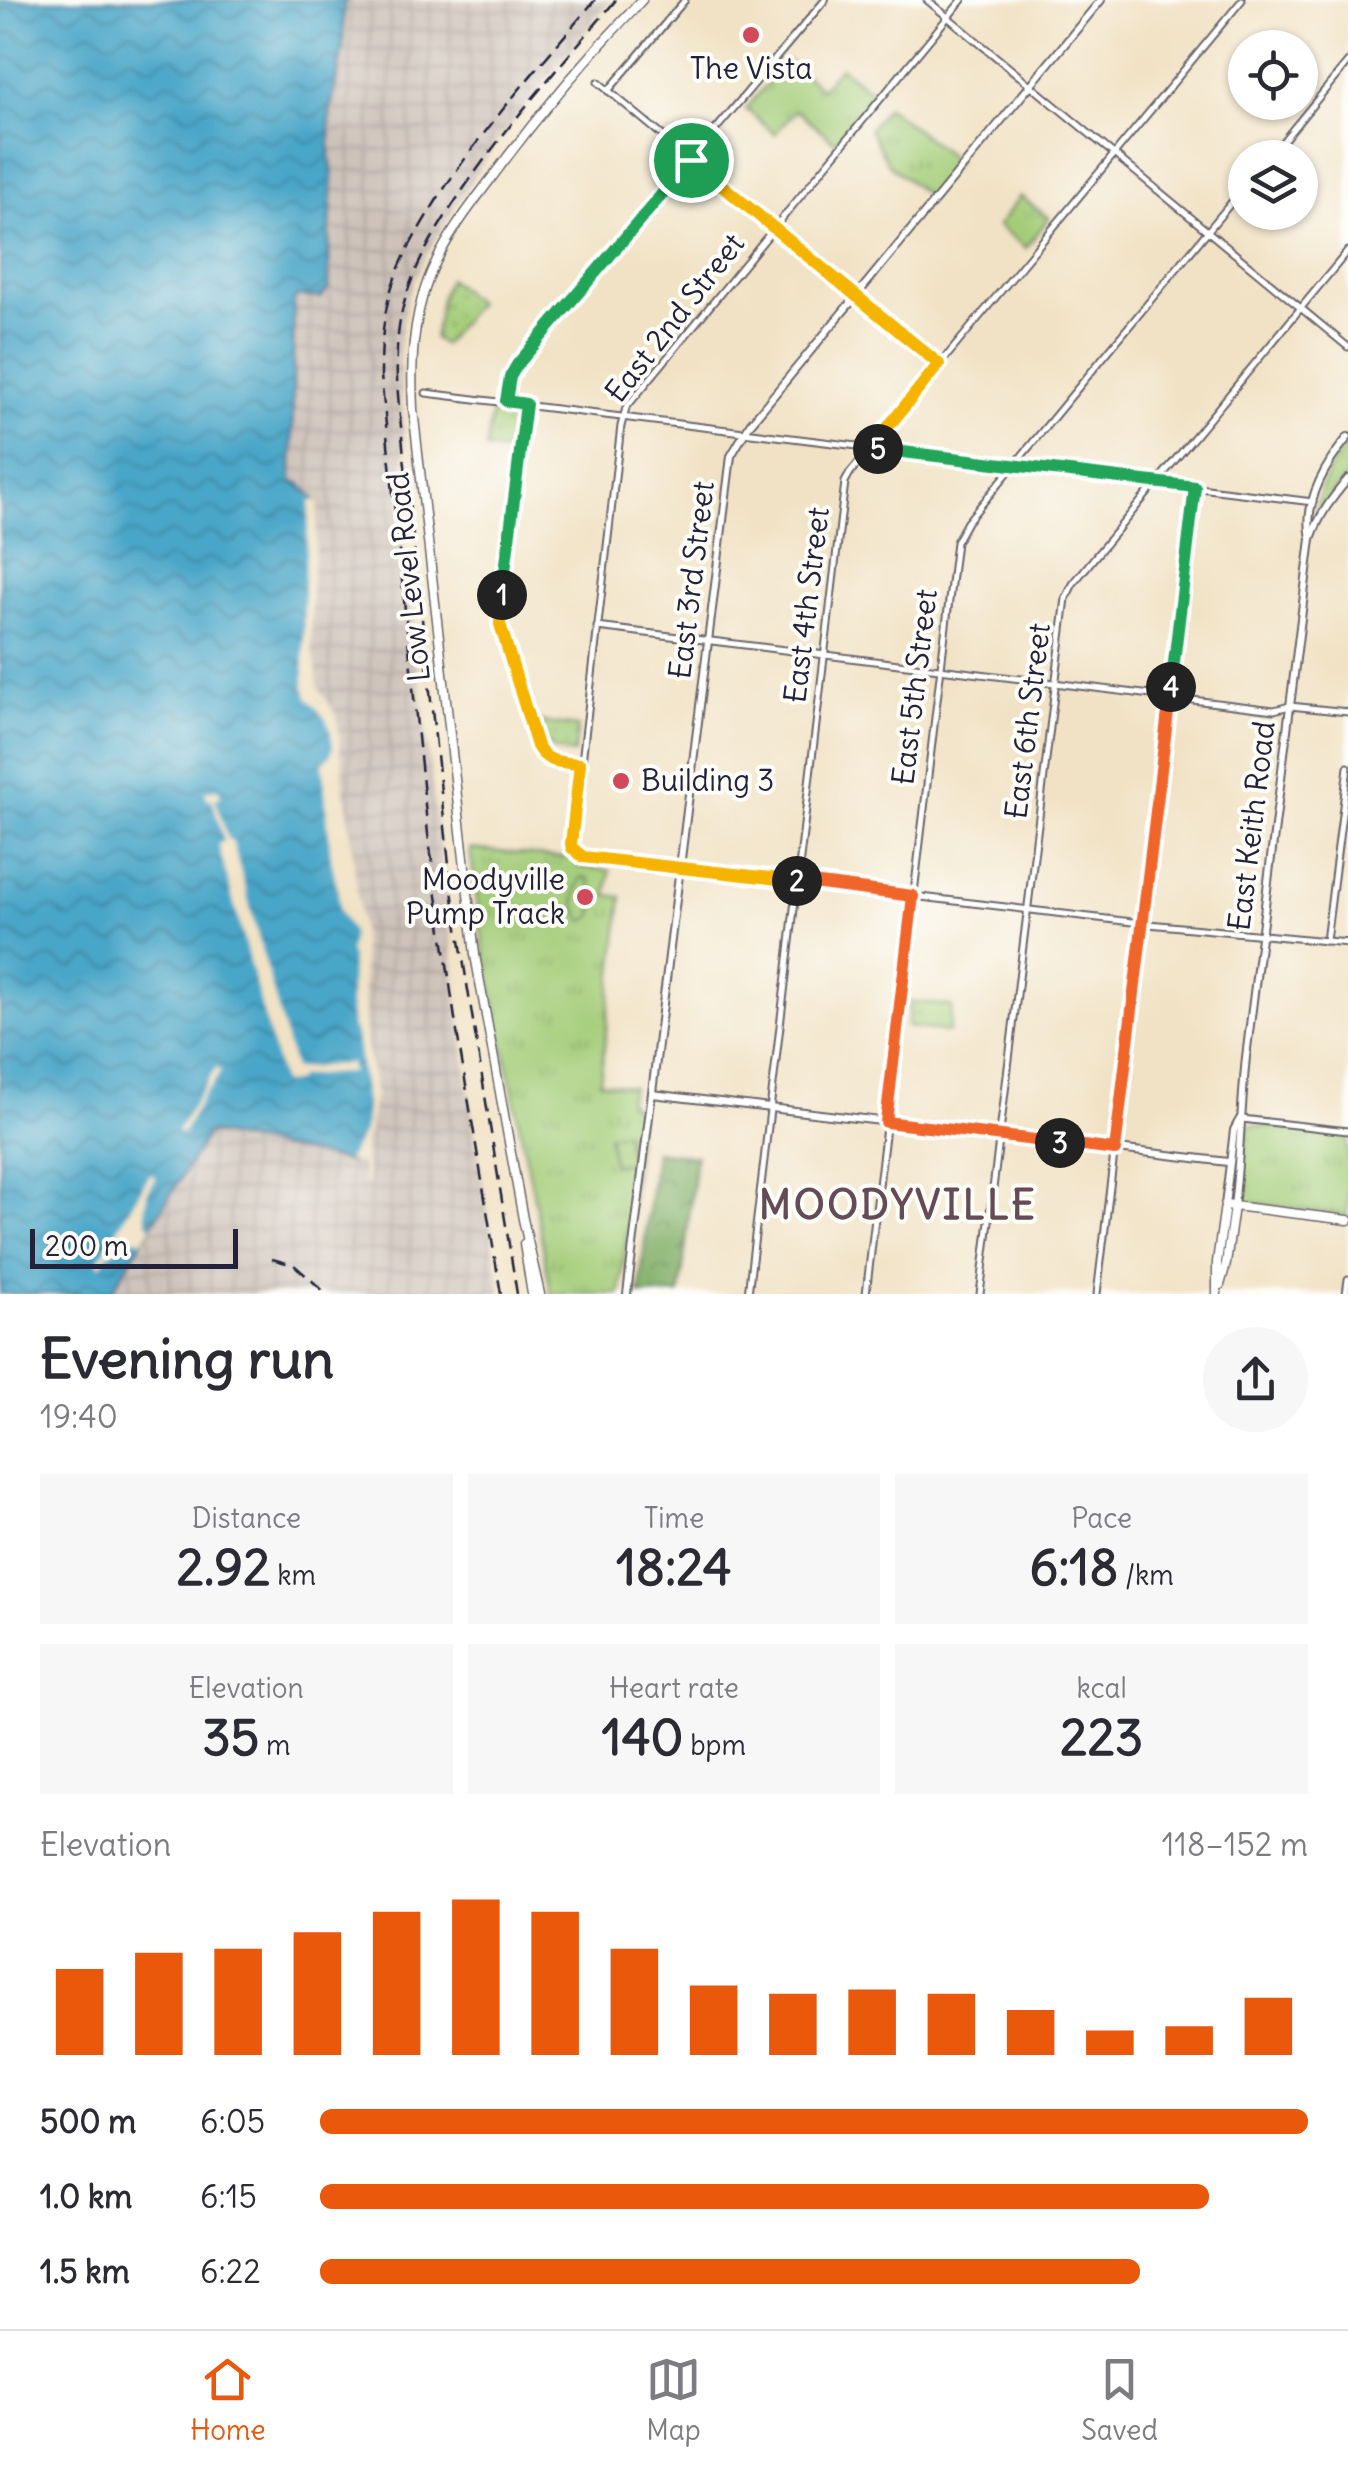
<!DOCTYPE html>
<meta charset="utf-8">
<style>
body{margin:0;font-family:Delius,sans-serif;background:#f7f7f7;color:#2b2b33;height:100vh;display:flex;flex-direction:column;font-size:38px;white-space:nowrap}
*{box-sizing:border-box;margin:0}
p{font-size:32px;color:#7c7c81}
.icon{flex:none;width:55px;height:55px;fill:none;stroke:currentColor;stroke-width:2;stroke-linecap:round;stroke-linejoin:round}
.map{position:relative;height:1294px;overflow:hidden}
.drawer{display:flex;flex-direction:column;background:#fff;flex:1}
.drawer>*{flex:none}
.tools{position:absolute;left:1228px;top:30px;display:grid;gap:20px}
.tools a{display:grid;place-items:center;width:90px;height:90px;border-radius:50%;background:#fff;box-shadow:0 2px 8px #0004;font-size:50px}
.scale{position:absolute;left:30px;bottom:25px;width:208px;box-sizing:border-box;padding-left:10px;border:5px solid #22223b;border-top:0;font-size:28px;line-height:35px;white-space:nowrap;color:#22223b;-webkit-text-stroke:8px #fdfcf7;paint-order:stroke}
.pin{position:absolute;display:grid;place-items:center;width:85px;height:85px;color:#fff;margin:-42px;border:5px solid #fff;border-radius:50%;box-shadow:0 2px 10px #0007}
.km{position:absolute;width:50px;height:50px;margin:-25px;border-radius:50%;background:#222;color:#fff;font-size:28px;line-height:50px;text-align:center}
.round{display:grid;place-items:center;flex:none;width:105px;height:105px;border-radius:52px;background:#f7f7f7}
.head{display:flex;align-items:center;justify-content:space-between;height:170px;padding:0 40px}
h1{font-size:55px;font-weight:800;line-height:75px}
.figures{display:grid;grid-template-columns:repeat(3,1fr);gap:15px;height:170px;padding:10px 40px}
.figures div{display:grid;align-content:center;border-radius:0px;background:#f7f7f7;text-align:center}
.figures b{font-size:50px;font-weight:800}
.figures small{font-size:28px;font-weight:400}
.figures p{font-size:28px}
.chart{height:280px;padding:20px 40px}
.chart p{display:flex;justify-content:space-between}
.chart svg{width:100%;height:180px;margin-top:10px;stroke:#ea580c;stroke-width:6}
ul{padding:0 40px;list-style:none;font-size:32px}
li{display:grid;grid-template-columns:160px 120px 1fr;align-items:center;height:75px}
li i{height:25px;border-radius:12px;background:#ea580c}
.tabs{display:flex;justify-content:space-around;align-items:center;height:140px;border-top:2px solid #e1e1e2;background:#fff;font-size:28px;color:#7c7c81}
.tabs a{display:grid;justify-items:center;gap:5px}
.tabs .active{color:#ea580c}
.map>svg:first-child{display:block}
.industrial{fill:url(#industrial-grid)}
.grass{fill:url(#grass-dots);stroke:#63785a;stroke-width:2.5}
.forest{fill:url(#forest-crowns);stroke:#526952;stroke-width:2.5}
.park{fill:url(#park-tufts);stroke:#63785a;stroke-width:2.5}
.pitch{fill:#a4cd79;stroke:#63785a;stroke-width:2.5}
.water{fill:url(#water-waves);stroke:#366482;stroke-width:2.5}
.pier{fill:#f1e2c5}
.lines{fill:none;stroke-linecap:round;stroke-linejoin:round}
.minor-casing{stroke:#6a656b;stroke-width:9}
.tertiary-casing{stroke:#6a656b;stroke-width:10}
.secondary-casing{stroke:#6a656b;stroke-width:11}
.minor{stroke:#fff;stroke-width:5}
.tertiary{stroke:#fff;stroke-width:6}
.secondary{stroke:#fff;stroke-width:8}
.rail{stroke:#22223b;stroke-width:2.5;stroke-dasharray:15 8;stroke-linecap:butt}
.split-1-casing{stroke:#fff;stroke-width:20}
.split-2-casing{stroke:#fff;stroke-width:20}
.split-3-casing{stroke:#fff;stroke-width:20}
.split-4-casing{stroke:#fff;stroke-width:20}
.split-5-casing{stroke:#fff;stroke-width:20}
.split-6-casing{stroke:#fff;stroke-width:20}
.split-1{stroke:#22a559;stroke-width:12}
.split-2{stroke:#f5b400;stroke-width:12}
.split-3{stroke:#f0652b;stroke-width:12}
.split-4{stroke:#f0652b;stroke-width:12}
.split-5{stroke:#22a559;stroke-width:12}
.split-6{stroke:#f5b400;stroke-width:12}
.poi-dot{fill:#d1495b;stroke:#fdfcf7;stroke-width:4}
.labels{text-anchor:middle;stroke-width:8;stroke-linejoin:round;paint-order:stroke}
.poi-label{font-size:30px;fill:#22223b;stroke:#fdfcf7}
.street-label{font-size:30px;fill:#22223b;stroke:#fdfcf7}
.district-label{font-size:40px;font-weight:bold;letter-spacing:2.5px;fill:#644c57;stroke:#fdfcf7}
</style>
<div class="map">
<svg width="1348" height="1294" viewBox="0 0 1348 1294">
<defs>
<pattern id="industrial-grid" width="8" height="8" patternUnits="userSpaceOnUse" patternTransform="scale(2.5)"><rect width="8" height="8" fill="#cec2b9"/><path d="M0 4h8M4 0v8" fill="none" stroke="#b1a6a0"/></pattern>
<pattern id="grass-dots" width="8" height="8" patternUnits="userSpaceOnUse" patternTransform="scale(2.5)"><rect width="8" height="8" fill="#a4cd79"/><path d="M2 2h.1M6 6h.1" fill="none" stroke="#8db06a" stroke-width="1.8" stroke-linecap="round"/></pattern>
<pattern id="forest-crowns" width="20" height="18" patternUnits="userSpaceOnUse" patternTransform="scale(2.5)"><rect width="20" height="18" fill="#83b069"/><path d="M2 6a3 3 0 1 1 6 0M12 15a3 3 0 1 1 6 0" fill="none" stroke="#6b8f58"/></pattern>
<pattern id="park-tufts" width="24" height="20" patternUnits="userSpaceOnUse" patternTransform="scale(2.5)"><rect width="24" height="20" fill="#a4cd79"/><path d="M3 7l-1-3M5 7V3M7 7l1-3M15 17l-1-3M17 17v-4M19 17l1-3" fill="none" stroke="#8db06a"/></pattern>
<pattern id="water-waves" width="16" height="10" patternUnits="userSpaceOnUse" patternTransform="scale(2.5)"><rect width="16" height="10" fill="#4aa6c8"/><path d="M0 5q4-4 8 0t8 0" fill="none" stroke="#3d87a4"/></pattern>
</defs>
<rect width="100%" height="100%" fill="#fdfcf7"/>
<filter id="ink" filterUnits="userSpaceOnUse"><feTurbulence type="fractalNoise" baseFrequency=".01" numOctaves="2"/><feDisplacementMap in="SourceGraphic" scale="20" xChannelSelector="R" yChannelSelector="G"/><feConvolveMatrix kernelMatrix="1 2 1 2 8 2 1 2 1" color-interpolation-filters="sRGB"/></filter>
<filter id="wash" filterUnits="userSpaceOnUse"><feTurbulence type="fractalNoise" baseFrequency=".0048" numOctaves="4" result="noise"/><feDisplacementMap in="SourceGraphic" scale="40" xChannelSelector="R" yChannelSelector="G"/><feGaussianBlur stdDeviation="2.25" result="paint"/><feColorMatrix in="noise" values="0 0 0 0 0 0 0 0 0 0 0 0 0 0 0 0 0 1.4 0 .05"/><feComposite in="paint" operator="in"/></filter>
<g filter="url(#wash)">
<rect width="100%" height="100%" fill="#f1e2c5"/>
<polygon class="industrial" points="347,0 611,0 490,151 448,219 424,259 409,292 404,315 399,350 405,447 400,510 409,594 472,1115 501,1294 110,1294 208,1133 361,1163 364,1184 368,1184 360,1107 373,1105 375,1095 366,1039 361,928 347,798 344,793 342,756 338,749 337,716 318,687 316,665 306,628 301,484 292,483 294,300 299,296 321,298 329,287 329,248 333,177 330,156 330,112 343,48 344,3"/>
<g class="grass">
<polygon points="449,279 477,303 443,345 434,338 442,294"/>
<polygon points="492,412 507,415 509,421 514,424 510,453 486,449"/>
<path d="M540,722L578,727L574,754C548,751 548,746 540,722Z"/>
</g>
<polygon class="forest" points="655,1151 696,1156 680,1294 639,1294"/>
<g class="park">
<polygon points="786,60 821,88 840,67 873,93 835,142 796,110 775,134 746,109"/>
<polygon points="887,107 957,161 928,197 888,164 869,129"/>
<polygon points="1020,196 1049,218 1026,248 998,226"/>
<path d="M1348,442V474L1323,506L1313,529C1317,493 1325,470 1348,442Z"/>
<polygon points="470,849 575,859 576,864 579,867 610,870 607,895 622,897 600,1082 632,1087 628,1102 638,1109 633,1187 620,1294 551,1294 535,1202 483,945"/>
<polygon points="910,1001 952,1006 949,1032 907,1027"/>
<polygon points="1251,1125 1348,1136 1348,1216 1239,1201 1237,1196 1247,1129"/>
</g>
<g class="pitch">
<path d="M582,877L589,879L596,901L592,917L584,921C572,908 574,892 582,877Z"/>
<polygon points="625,1132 630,1162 613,1164 608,1135"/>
</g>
<polygon class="water" points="0,0 347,0 344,3 343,48 330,112 330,156 333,177 329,248 329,287 321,298 299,296 294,300 292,482 301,484 315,500 313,544 307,595 309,687 330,717 338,749 330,762 344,914 353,927 358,1032 366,1078 366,1132 350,1162 208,1133 110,1294 0,1294"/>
<g class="pier">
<polygon points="315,500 319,504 311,589 312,686 320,701 330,711 337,723 340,739 340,751 333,766 333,773 349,914 357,929 359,1013 373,1102 369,1131 354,1162 347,1161 364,1130 366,1104 356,1034 352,1028 350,1001 351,957 349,952 352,933 339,911 338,890 331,859 323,767 324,761 331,754 333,746 330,728 325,718 307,697 304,686 304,579 310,502"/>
<polygon points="218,789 221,797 215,799 228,840 232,840 294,1069 350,1063 352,1072 297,1077 297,1081 282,1084 218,844 224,841 212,799 207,799 205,791"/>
<polygon points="216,1068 221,1071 209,1090 207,1089 182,1134 177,1131"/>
<polygon points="150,1174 156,1177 147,1193 145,1209 147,1223 152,1226 142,1242 137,1239 124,1244 107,1256 102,1266 97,1263"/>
</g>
</g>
<g filter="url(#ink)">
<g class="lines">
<defs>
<g id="minor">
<polyline points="927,0 1348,347"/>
<polyline points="962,0 626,408 621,426 572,848 583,857 1149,924 1348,943"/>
<polyline points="598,82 938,364"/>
<polyline points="608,91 685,0"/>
<polyline points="1269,158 1348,62"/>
<polyline points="426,393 1313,502"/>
<polyline points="505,401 509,377 517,365 825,0"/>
<polyline points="526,405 499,617 541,752 552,761 581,763"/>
<polyline points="597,627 1274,710 1290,706 1348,712"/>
<polyline points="1326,941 1348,767"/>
<polyline points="1242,1119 1348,1131"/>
<polyline points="748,1294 845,482 850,473 1242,0"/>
<polyline points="866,1294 956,542 967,522 1245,186"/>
<polyline points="980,1294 1066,598 1073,584 1094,558 1348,251"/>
<polyline points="1097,1294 1195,488"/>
<polyline points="1346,1294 1348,1279"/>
</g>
<g id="tertiary">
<path d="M1311,538C1303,502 1326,464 1348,437"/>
<polyline points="652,1094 1228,1162"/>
<polyline points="1225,1205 1234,1130 1240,1119"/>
<path d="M1234,1206C1240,1157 1241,1107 1246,1057L1311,539C1319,515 1332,498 1348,479"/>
<polyline points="627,1294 731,456 750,424 1101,0"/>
</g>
<g id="secondary">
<polyline points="524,1244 532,1294"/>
<polyline points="1220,1285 1226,1264 1234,1206"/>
<path d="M540,1294L523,1219L475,955L413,409C411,365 412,322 428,280C443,241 468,209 493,176C539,114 588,56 642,0"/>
<polyline points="1217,1294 1217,1262 1225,1205 1348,1220"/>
</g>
</defs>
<use href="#minor" class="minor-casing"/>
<use href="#tertiary" class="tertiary-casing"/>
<use href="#secondary" class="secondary-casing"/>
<use href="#minor" class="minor"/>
<use href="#tertiary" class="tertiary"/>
<use href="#secondary" class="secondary"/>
<g class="rail">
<polyline points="272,1259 294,1265 327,1294"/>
<path d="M501,1294L456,1026L428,834L381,376C381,343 383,310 395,278C406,249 422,223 438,198C484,127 541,64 595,0"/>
<path d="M517,1294L452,891L404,456C400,413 393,370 399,327C406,280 429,241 454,203C502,130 560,66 616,0"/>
</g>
</g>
</g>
<g class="lines" filter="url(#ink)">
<defs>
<polyline id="split-1" points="502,595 526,404 506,401 510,377 517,365 691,160"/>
<path id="split-2" d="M502,595L500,624L537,746C547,764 562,762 580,764L571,844L572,848L583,857L797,881"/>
<polyline id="split-3" points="797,881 913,896 886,1122 1060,1143"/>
<polyline id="split-4" points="1060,1143 1115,1150 1171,687"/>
<polyline id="split-5" points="878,449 1195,487 1171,687"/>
<polyline id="split-6" points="691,160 939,364 871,448 878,449"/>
</defs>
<use href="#split-1" class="split-1-casing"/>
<use href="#split-2" class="split-2-casing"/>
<use href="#split-3" class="split-3-casing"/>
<use href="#split-4" class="split-4-casing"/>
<use href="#split-5" class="split-5-casing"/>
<use href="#split-6" class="split-6-casing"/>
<use href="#split-1" class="split-1"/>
<use href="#split-2" class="split-2"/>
<use href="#split-3" class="split-3"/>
<use href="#split-4" class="split-4"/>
<use href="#split-5" class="split-5"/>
<use href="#split-6" class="split-6"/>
</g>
<g class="poi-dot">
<circle cx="751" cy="35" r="10"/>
<circle cx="621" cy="781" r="10"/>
<circle cx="585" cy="897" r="10"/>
</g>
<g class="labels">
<g class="poi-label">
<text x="751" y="79">The Vista</text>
<text x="641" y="791" text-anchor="start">Building 3</text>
<text x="565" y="890" text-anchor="end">Moodyville<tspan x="565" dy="34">Pump Track</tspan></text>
</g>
<g class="street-label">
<text transform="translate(675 318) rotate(-52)" y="10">East 2nd Street</text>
<text transform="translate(409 577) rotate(-96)" y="10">Low Level Road</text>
<text transform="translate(692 580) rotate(-83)" y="10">East 3rd Street</text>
<text transform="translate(807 605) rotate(-83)" y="10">East 4th Street</text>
<text transform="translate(915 687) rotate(-83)" y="10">East 5th Street</text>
<text transform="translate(1028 721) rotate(-83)" y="10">East 6th Street</text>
<text transform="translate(1252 826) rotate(-83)" y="10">East Keith Road</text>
</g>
<g class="district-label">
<text x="898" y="1219">MOODYVILLE</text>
</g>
</g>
</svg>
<div class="tools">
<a><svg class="icon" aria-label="locate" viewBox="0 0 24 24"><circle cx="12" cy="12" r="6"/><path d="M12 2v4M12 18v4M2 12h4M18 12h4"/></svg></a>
<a><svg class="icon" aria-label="layers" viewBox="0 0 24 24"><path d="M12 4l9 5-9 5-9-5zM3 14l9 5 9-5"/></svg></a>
</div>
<div class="scale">200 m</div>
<div class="pin" style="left:691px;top:160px;background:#1e9e55"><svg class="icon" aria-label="arrive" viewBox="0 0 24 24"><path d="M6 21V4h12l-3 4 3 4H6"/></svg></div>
<b class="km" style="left:502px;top:595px">1</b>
<b class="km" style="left:797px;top:881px">2</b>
<b class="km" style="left:1060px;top:1143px">3</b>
<b class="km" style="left:1171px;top:687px">4</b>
<b class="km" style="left:878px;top:449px">5</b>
</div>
<section class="drawer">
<div class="head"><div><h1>Evening run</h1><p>19:40</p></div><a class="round"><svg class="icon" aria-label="share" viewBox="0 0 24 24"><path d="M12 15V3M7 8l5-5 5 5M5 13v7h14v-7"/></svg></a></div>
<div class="figures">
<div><p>Distance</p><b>2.92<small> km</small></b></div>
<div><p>Time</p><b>18:24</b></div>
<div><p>Pace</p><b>6:18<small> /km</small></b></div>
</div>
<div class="figures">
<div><p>Elevation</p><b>35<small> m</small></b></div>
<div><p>Heart rate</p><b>140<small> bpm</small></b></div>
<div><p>kcal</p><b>223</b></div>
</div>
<div class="chart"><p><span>Elevation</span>118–152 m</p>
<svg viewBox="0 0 160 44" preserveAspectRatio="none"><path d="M5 44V23M15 44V19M25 44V18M35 44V14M45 44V9M55 44V6M65 44V9M75 44V18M85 44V27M95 44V29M105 44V28M115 44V29M125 44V33M135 44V38M145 44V37M155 44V30"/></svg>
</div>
<ul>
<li><b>500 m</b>6:05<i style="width:100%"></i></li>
<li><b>1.0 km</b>6:15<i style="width:90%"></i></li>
<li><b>1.5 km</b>6:22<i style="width:83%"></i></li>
</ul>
</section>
<nav class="tabs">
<a class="active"><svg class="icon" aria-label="home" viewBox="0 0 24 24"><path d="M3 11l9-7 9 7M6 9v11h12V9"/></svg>Home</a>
<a><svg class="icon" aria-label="map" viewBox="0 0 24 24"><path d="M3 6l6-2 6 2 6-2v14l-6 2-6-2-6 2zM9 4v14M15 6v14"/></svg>Map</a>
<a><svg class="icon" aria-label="saved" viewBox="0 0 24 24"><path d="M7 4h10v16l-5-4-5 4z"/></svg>Saved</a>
</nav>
